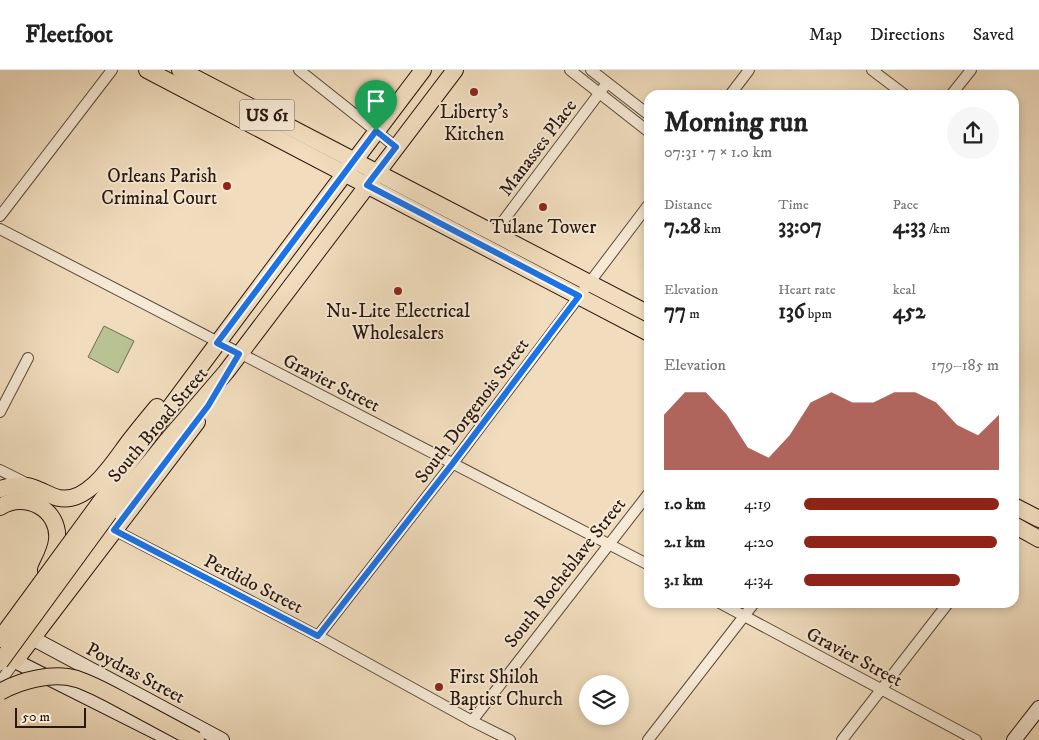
<!DOCTYPE html>
<meta charset="utf-8">
<style>
body{margin:0;font-family:"IM FELL DW Pica",serif;background:#f6f6f6;color:#222;height:100vh;display:flex;flex-direction:column;font-size:19px;white-space:nowrap}
*{box-sizing:border-box;margin:0}
p{font-size:16px;color:#767676}
.icon{flex:none;width:28px;height:28px;fill:none;stroke:currentColor;stroke-width:2;stroke-linecap:round;stroke-linejoin:round}
.map{position:relative;flex:1;overflow:hidden}
.details{position:absolute;left:644px;top:20px;width:375px;height:518px;display:flex;flex-direction:column;background:#fff;border-radius:15px;box-shadow:0 2px 8px #0003}
.details>*{flex:none}
.tools{position:absolute;left:579px;top:605px;display:grid;gap:10px}
.tools a{display:grid;place-items:center;width:50px;height:50px;border-radius:50%;background:#fff;box-shadow:0 2px 8px #0003;font-size:25px}
.scale{position:absolute;left:15px;bottom:12px;width:71px;box-sizing:border-box;padding-left:5px;border:2px solid #29170e;border-top:0;font-size:14px;line-height:18px;white-space:nowrap;color:#29170e;-webkit-text-stroke:4px #f6e9d5;paint-order:stroke}
.pin{position:absolute;display:grid;place-items:center;width:42px;height:42px;color:#fff;margin:-51px -21px;border-radius:50% 50% 50% 0;rotate:-45deg;box-shadow:0 0 5px #0007}
.pin .icon{rotate:45deg}
.round{display:grid;place-items:center;flex:none;width:52px;height:52px;border-radius:26px;background:#f6f6f6}
.overview{display:flex;align-items:center;justify-content:space-between;height:85px;padding:0 20px}
h1{font-size:28px;font-weight:800;line-height:38px}
.stats{display:grid;grid-template-columns:repeat(3,1fr);gap:8px;height:85px;padding:5px 20px}
.stats div{display:grid;align-content:center}
.stats b{font-size:21px;font-weight:800}
.stats small{font-size:14px;font-weight:400}
.stats p{font-size:14px}
.chart{height:140px;padding:10px 20px}
.chart p{display:flex;justify-content:space-between}
.chart svg{width:100%;height:90px;margin-top:5px;fill:#8f2418;opacity:.7}
ul{padding:0 20px;list-style:none;font-size:16px}
li{display:grid;grid-template-columns:80px 60px 1fr;align-items:center;height:38px}
li i{height:12px;border-radius:6px;background:#8f2418}
header{display:flex;align-items:center;gap:30px;box-sizing:border-box;height:70px;padding:0 25px;background:#fff;border-bottom:1px solid #e0e0e0}
header strong{font-size:24px}
nav{display:flex;gap:28px;margin-inline-start:auto;font-size:18px}
.map>svg:first-child{display:block}
.green{fill:#b8c293;stroke:#706c50}
.lines{fill:none;stroke-linecap:round;stroke-linejoin:round}
.street-casing{stroke:#5b483a;stroke-width:12}
.secondary-casing{stroke:#29170e;stroke-width:16}
.primary-casing{stroke:#29170e;stroke-width:18}
.street{stroke:#f6e9d5;stroke-width:10}
.secondary{stroke:#f6e9d5;stroke-width:14}
.primary{stroke:#f1ddbe;stroke-width:16}
.primary-bridge-casing{stroke:#29170e;stroke-width:18;stroke-linecap:butt}
.primary-bridge{stroke:#f1ddbe;stroke-width:16}
.route-casing{stroke:#fff;stroke-width:10}
.route{stroke:#1a73e8;stroke-width:6}
.poi-dot{fill:#8f2418;stroke:#f6e9d5;stroke-width:2}
.labels{text-anchor:middle;stroke-width:4;stroke-linejoin:round;paint-order:stroke}
.shield{fill:#f6e9d5;stroke:#66564a;stroke-width:1}
.shield-label{font-size:18px;font-weight:bold;fill:#29170e}
.poi-label{font-size:19px;fill:#29170e;stroke:#f6e9d5}
.street-label{font-size:19px;fill:#29170e;stroke:#f6e9d5}
</style>
<header>
<strong>Fleetfoot</strong>
<nav><a>Map</a><a>Directions</a><a>Saved</a></nav>
</header>
<div class="map">
<svg width="1039" height="670" viewBox="0 0 1039 670">
<rect width="100%" height="100%" fill="#f1ddbe"/>
<filter id="stains"><feTurbulence type="fractalNoise" baseFrequency=".004" numOctaves="4"/><feColorMatrix values="0 0 0 0 .2 0 0 0 0 .09 0 0 0 0 .02 0 0 0 .5 -.17"/></filter>
<radialGradient id="worn" r=".72"><stop offset=".6" stop-color="#630" stop-opacity="0"/><stop offset="1" stop-color="#630" stop-opacity=".3"/></radialGradient>
<polygon class="green" points="104,256 134,271 118,303 88,287"/>
<g class="lines">
<defs>
<g id="street">
<polyline points="299,0 396,77"/>
<polyline points="570,0 649,62"/>
<polyline points="591,0 649,45"/>
<polyline points="872,0 905,25"/>
<polyline points="730,25 749,0"/>
<polyline points="951,25 971,0"/>
<polyline points="0,146 112,0"/>
<polyline points="0,159 649,495"/>
<polyline points="494,163 607,13"/>
<polyline points="0,342 28,288"/>
<polyline points="0,400 28,414"/>
<polyline points="114,460 318,566 472,651 510,670"/>
<polyline points="718,532 976,670"/>
<polyline points="318,566 453,393 649,134"/>
<polyline points="0,612 15,591"/>
<polyline points="472,651 649,423"/>
<polyline points="648,670 755,532"/>
<polyline points="842,670 949,532"/>
</g>
<g id="secondary">
<polyline points="32,568 222,670"/>
<polyline points="15,591 172,670"/>
<polyline points="1014,670 1039,638"/>
</g>
<g id="primary">
<polyline points="147,0 649,263"/>
<polyline points="180,0 649,244"/>
<path d="M0,419C10,416 24,414 34,418C43,421 50,426 59,428C88,434 113,393 128,373C137,361 147,349 157,337"/>
<path d="M99,434C205,288 314,144 423,0"/>
<polyline points="1014,436 1039,449"/>
<path d="M0,437C25,421 60,439 57,470C56,481 50,491 46,500"/>
<polyline points="109,443 166,372 226,302 455,0"/>
<polyline points="1014,455 1039,469"/>
<polyline points="0,582 15,591 197,352"/>
</g>
</defs>
<use href="#street" class="street-casing"/>
<use href="#secondary" class="secondary-casing"/>
<use href="#primary" class="primary-casing"/>
<use href="#street" class="street"/>
<use href="#secondary" class="secondary"/>
<use href="#primary" class="primary"/>
<defs>
<g id="primary-bridge">
<polyline points="0,569 99,434"/>
<polyline points="0,592 109,443"/>
<path d="M0,622C21,610 53,602 77,609C95,615 112,625 129,634C151,646 174,658 196,670"/>
</g>
</defs>
<use href="#primary-bridge" class="primary-bridge-casing"/>
<use href="#primary-bridge" class="primary-bridge"/>
</g>
<g class="lines">
<defs>
<polygon id="route" points="376,61 396,77 367,115 579,226 453,393 318,566 114,460 208,336 239,284 217,273"/>
</defs>
<use href="#route" class="route-casing"/>
<use href="#route" class="route"/>
</g>
<g class="poi-dot">
<circle cx="474" cy="22" r="5"/>
<circle cx="227" cy="116" r="5"/>
<circle cx="543" cy="137" r="5"/>
<circle cx="398" cy="221" r="5"/>
<circle cx="439" cy="617" r="5"/>
</g>
<g class="labels">
<rect class="shield" x="239.5" y="29.5" width="55" height="31" rx="4"/>
<g class="shield-label">
<text x="267" y="51">US 61</text>
</g>
<g class="poi-label">
<text x="474" y="48">Liberty's<tspan x="474" dy="22">Kitchen</tspan></text>
<text x="217" y="112" text-anchor="end">Orleans Parish<tspan x="217" dy="22">Criminal Court</tspan></text>
<text x="543" y="163">Tulane Tower</text>
<text x="398" y="247">Nu-Lite Electrical<tspan x="398" dy="22">Wholesalers</tspan></text>
<text x="449" y="613" text-anchor="start">First Shiloh<tspan x="449" dy="22">Baptist Church</tspan></text>
</g>
<g class="street-label">
<text transform="translate(537 77) rotate(-53)" y="7">Manasses Place</text>
<text transform="translate(332 312) rotate(27)" y="7">Gravier Street</text>
<text transform="translate(471 340) rotate(-53)" y="7">South Dorgenois Street</text>
<text transform="translate(157 354) rotate(-50)" y="7">South Broad Street</text>
<text transform="translate(564 502) rotate(-52)" y="7">South Rocheblave Street</text>
<text transform="translate(254 513) rotate(27)" y="7">Perdido Street</text>
<text transform="translate(855 586) rotate(28)" y="7">Gravier Street</text>
<text transform="translate(136 602) rotate(28)" y="7">Poydras Street</text>
</g>
</g>
<rect width="100%" height="100%" filter="url(#stains)"/>
<rect width="100%" height="100%" fill="url(#worn)"/>
</svg>
<div class="tools">
<a><svg class="icon" aria-label="layers" viewBox="0 0 24 24"><path d="M12 4l9 5-9 5-9-5zM3 14l9 5 9-5"/></svg></a>
</div>
<div class="scale">50 m</div>
<div class="pin" style="left:376px;top:61px;background:#1e9e55"><svg class="icon" aria-label="arrive" viewBox="0 0 24 24"><path d="M6 21V4h12l-3 4 3 4H6"/></svg></div>
<section class="details">
<div class="overview"><div><h1>Morning run</h1><p>07:31 · 7 × 1.0 km</p></div><a class="round"><svg class="icon" aria-label="share" viewBox="0 0 24 24"><path d="M12 15V3M7 8l5-5 5 5M5 13v7h14v-7"/></svg></a></div>
<div class="stats">
<div><p>Distance</p><b>7.28<small> km</small></b></div>
<div><p>Time</p><b>33:07</b></div>
<div><p>Pace</p><b>4:33<small> /km</small></b></div>
</div>
<div class="stats">
<div><p>Elevation</p><b>77<small> m</small></b></div>
<div><p>Heart rate</p><b>136<small> bpm</small></b></div>
<div><p>kcal</p><b>452</b></div>
</div>
<div class="chart"><p><span>Elevation</span>179–185 m</p>
<svg viewBox="0 0 160 44" preserveAspectRatio="none"><path d="M0 44V17L10 6L20 6L30 17L40 33L50 38L60 27L70 11L80 6L90 11L100 11L110 6L120 6L130 11L140 22L150 27L160 17V44z"/></svg>
</div>
<ul>
<li><b>1.0 km</b>4:19<i style="width:100%"></i></li>
<li><b>2.1 km</b>4:20<i style="width:99%"></i></li>
<li><b>3.1 km</b>4:34<i style="width:80%"></i></li>
</ul>
</section>
</div>
